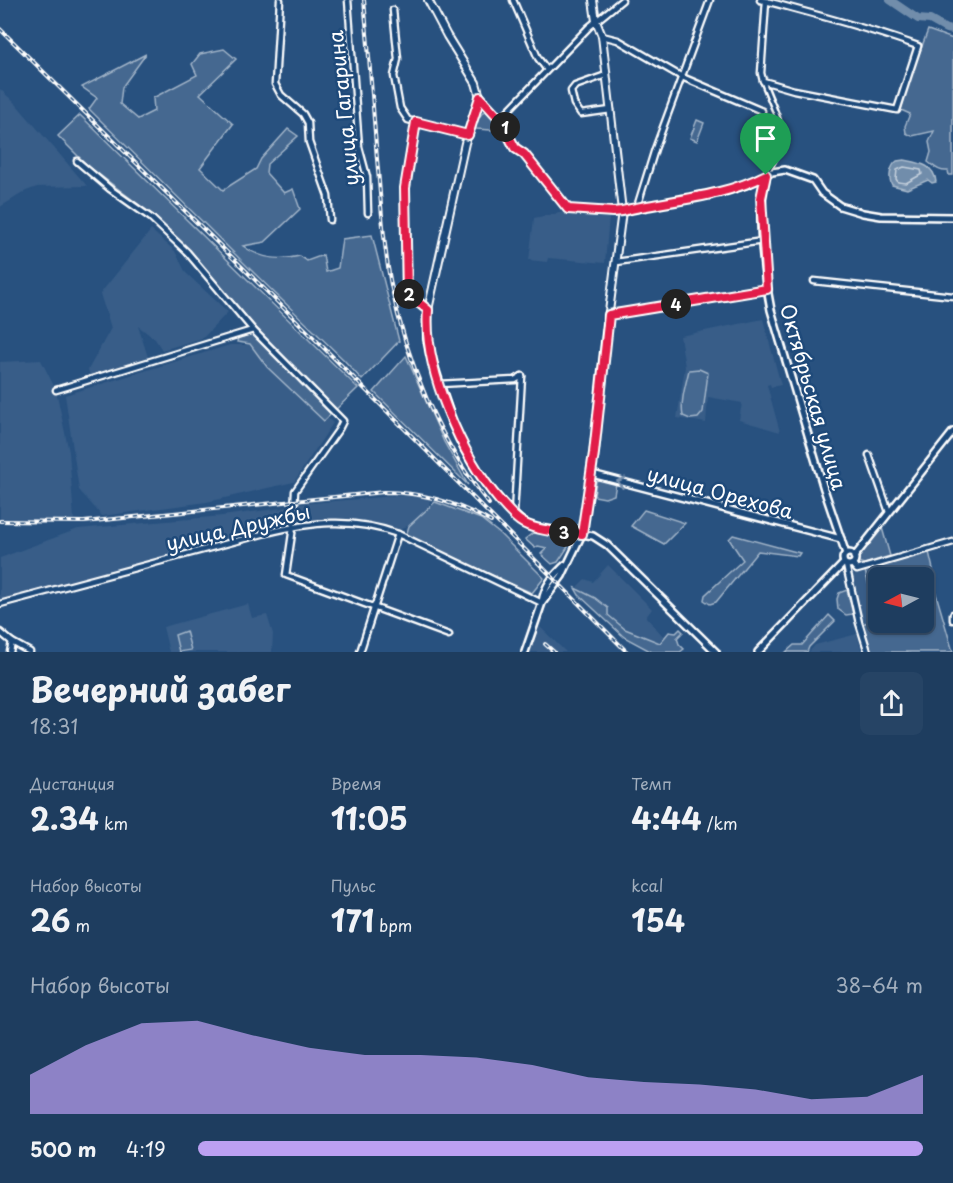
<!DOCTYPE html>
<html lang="ru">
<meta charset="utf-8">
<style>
body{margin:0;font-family:"Playpen Sans",sans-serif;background:#264465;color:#f1f3f6;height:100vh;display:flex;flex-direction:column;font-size:22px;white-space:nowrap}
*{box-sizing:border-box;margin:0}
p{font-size:20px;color:#a1aebd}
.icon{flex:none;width:33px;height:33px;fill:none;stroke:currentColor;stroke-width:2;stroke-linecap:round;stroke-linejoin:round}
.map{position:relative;height:652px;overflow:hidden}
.panel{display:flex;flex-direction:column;background:#1e3d5f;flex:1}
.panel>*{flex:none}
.needle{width:39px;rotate:263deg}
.controls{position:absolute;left:868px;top:567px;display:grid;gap:12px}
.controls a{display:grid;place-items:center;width:66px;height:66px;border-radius:9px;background:#1e3d5f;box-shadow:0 2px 4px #0004,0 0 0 2px #3c5674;font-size:30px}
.pin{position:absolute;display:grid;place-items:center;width:51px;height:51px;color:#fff;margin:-62px -26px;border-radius:50% 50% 50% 0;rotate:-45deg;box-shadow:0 0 6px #0007}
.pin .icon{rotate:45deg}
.km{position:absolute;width:30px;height:30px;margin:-15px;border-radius:50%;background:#222;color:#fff;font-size:16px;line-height:30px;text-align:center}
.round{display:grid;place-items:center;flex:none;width:63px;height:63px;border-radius:9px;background:#264465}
.overview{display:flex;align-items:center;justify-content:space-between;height:102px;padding:0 30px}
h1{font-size:33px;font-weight:700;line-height:45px}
.metrics{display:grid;grid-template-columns:repeat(3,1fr);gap:9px;height:102px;padding:6px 30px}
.metrics div{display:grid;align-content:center}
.metrics b{font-size:30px;font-weight:700}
.metrics small{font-size:16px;font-weight:400}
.metrics p{font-size:16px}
.chart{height:168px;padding:12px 30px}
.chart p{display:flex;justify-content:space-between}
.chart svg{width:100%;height:108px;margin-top:6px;fill:#bca0f2;opacity:.7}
ul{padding:0 30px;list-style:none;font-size:20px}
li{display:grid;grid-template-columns:96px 72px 1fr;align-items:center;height:45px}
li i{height:15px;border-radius:8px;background:#bca0f2}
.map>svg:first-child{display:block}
.built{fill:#375d88}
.green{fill:#446890;stroke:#a2b4c8;stroke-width:1.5;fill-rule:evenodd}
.water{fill:#718dab;stroke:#aabbcd;stroke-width:1.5}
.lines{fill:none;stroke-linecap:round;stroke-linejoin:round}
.shore{stroke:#c6d1dd;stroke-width:1.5}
.river{stroke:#718dab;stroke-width:8}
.pedestrian-casing{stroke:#fff;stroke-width:8}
.minor-casing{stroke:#fff;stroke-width:9}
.tertiary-casing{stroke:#fff;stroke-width:10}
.secondary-casing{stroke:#fff;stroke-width:10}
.pedestrian{stroke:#1f4a7a;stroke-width:3}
.minor{stroke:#1f4a7a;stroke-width:4.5}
.tertiary{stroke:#1f4a7a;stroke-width:5}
.secondary{stroke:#1f4a7a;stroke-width:6}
.rail-casing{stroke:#fff;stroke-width:4}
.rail{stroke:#1f4a7a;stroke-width:1.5;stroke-dasharray:4.5;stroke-linecap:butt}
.oneway{stroke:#7992af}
.route-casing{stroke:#fff;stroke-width:12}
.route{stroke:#e11d48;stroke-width:8}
.labels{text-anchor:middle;stroke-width:5;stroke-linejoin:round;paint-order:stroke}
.street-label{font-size:20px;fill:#fff;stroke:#1f4a7a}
</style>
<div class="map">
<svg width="953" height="652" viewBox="0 0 953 652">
<rect width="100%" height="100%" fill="#28517f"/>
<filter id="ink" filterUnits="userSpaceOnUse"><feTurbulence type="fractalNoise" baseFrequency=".0167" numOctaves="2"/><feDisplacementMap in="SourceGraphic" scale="12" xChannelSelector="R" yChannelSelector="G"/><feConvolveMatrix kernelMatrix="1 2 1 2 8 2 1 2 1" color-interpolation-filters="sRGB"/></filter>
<g filter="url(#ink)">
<g class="built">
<polygon points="0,89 16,104 87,186 37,187 26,191 0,207"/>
<polygon points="564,212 609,217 605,263 548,258 547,262 529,260 534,218"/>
<polygon points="151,230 175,251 186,273 228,312 203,338 162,350 155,339 138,326 148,357 91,378 88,370 111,328 100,294"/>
<polygon points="763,319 781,385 771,387 770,384 767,385 780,432 739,420 742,403 708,397 706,423 677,418 685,367 680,336"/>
<polygon points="230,345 249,345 333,423 294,482 207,502 102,516 79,490 65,395"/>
<polygon points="41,360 56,390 69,452 74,519 0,519 0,362"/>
<polygon points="407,495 430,499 428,514 400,530 361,520 302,523 298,520 298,504"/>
<polygon points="290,507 291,522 0,600 0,558 78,529 222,516"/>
<polygon points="608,565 652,609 646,617 664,637 660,642 625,629 608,615 608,608 577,587 585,579 593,582"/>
<polygon points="865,571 878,620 862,624 849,576"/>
<polygon points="248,604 252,618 267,615 273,634 272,652 169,652 163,627"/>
<polygon points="540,627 566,652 530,652"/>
<polygon points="857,634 862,652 809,652 815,645"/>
</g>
<g class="green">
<path d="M928,30L953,39V175H949L948,171C939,172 935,167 928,162L931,152L929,142L934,131L912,136L906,133L905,126L910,114L901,110L908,84Z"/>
<path d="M224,49L236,59L200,94L233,124L200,168L223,190L256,169L261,159L288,129L298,136L267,164L266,173L284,193L293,189L300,209L265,242L243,246C261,259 279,261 300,256L307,261L323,255L326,272L338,268L342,239L372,235L399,341L362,380L344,360L254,273L89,109L97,98L82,87L146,54L122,87L120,104L138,119L154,111L153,98L197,75L192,64L200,54Z"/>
<polygon points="486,108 499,122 491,130 476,129 474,124"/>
<polygon points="80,115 358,388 324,421 267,367 250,344 237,342 238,338 260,332 189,251 154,216 88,166 58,136"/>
<polygon points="697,120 704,123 697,141 690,138"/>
<polygon points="406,356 444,442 468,485 374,392"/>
<path d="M699,369L708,373L703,412L698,418L690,419L683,416C680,401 686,384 689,370Z"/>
<polygon points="600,479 616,483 614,495 605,498 594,496 596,481"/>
<polygon points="435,502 481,519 500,534 544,578 532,593 406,536 409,526"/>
<polygon points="644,510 685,523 664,544 631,526"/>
<polygon points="881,524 890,556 864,564 858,562 857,555"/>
<polygon points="539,532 561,536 568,547 558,562 552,564 541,554 547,548 538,546 535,548 525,539 533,533"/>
<polygon points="733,535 800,553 798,556 758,551 716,602 710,604 704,600 705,595 743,560 729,539"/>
<path d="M929,552L933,569L931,577L953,652H871L862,624L878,619L865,571ZM879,578H924V622H879Z"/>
<polygon points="575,588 595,598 608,608 608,615 625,629 660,643 669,632 676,633 680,629 683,632 677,638 679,644 684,649 680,652 652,652 624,637 579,595"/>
<polygon points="847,590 853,614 846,615 838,609 837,599 839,593"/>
<polygon points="829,615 835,621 809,647 807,652 786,652 794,645 802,645"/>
<polygon points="186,631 191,650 179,652 175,635"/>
</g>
<path class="water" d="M904,160C919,163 934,164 936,182L932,183L928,180L907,189L892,185C888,178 890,166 897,161Z"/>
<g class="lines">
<polygon class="shore" points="904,167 921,170 922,174 906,183 898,182 896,179 897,170"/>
<polyline class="river" points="890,0 918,19 930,20 946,29 953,30"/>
<defs>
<path id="pedestrian" d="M763,81C778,122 792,132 766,174"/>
<g id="minor">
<polyline points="280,0 275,84 281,95 303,114 308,123 309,142 328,196 330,220"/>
<polyline points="348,0 359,147 367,177 368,213"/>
<polyline points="513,0 538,58 547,70"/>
<path d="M760,0L766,1C817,15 869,28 918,46L897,110L794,90L763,81L761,73L766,1"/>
<polyline points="393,10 398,59 394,76 400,108 408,120 416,122 405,188 406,286 407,293 428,310"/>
<polyline points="602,36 618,40 682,77 762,111"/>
<polyline points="606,75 575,86 571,91 574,104 581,114 611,110"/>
<polyline points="480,97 500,119 515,148 524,154 568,209 613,212 622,211"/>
<polyline points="500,119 589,27 622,0"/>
<polyline points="416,122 468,135"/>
<polyline points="77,161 110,189 151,218 187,252 253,330 343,421 339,429 295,491 293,527 286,575 449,635"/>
<polyline points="637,207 655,149 710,0"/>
<polyline points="616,262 763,241"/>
<polyline points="814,281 953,296"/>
<polyline points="609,315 767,289"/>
<polyline points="439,384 515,380 522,376"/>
<polyline points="56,390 253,330"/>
<polyline points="869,455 889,512"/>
<polyline points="514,514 522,376"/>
<polyline points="852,564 857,570 953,542"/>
<polyline points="846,565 859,623 868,652"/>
<path d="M0,604L266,533C312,522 352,517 398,534L542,603"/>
<polyline points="953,614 953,620"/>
<polyline points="0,632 12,642 30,652"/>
<polyline points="10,652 12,642"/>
<polyline points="360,652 398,534"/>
</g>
<g id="tertiary">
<path d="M766,175C756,216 763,269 771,310L824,489L846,554"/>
<polyline points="622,211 726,191 748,184 772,172 785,170 813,180 822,193 840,206 863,213 881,216 953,217"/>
<polyline points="592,474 841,539"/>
<circle cx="849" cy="559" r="6"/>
<polyline points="854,557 953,432"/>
<path d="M542,602C545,584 553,577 565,565"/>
<polyline points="525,652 542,603 562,576 582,534 593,536 607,545 716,652"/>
<polyline points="758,652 844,563"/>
</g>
<polyline id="secondary" points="428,0 447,36 476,83 480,97 465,143 428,310 427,339 430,353 453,424 465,450 478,472 494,494 523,523 537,528 582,534 594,453 606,335 622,211 602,36 596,21 593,0"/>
</defs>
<use href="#pedestrian" class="pedestrian-casing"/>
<use href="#minor" class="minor-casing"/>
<use href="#tertiary" class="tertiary-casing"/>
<use href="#secondary" class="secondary-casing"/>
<use href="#pedestrian" class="pedestrian"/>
<use href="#minor" class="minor"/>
<use href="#tertiary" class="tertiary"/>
<use href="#secondary" class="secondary"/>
<defs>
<g id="rail">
<path d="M364,0C369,53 373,106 377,159C381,201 383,244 391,285C407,362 439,442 489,504"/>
<polyline points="0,29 304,328 627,652"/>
<path d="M0,521L84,522L384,492C422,492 458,503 491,522"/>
<polyline points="545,644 554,652"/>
</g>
</defs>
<use href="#rail" class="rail-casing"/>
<use href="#rail" class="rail"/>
</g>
<defs><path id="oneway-chevron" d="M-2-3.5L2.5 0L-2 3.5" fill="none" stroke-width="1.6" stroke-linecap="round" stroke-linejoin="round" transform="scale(1.5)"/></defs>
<use class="oneway" href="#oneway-chevron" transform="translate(621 482) rotate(-165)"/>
</g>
<g class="lines" filter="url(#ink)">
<defs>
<path id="route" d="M480,97L500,119L515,148L524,154L568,209L613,212L622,211C670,200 721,198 766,175L761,198L767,289L609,315L594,453L582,534C563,532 540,532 523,523C514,518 507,509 500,501C462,457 423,369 428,310L407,293L405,188L416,122L468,135Z"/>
</defs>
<use href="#route" class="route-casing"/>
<use href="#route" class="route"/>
</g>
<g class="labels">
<g class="street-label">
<text transform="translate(344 108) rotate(-96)" y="7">улица Гагарина</text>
<text transform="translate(813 397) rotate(74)" y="7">Октябрьская улица</text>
<text transform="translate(720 493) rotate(15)" y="7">улица Орехова</text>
<text transform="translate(238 528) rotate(-13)" y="7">улица Дружбы</text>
</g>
</g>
</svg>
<div class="controls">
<a><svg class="needle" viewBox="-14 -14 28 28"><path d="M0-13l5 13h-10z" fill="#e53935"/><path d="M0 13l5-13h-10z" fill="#a1aebd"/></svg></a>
</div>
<div class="pin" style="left:766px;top:175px;background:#1e9e55"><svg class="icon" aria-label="arrive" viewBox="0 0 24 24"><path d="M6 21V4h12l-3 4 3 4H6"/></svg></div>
<b class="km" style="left:505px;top:127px">1</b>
<b class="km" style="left:409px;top:294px">2</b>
<b class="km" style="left:564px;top:532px">3</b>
<b class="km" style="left:676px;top:304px">4</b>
</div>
<section class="panel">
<div class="overview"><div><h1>Вечерний забег</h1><p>18:31</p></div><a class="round"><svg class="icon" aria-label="share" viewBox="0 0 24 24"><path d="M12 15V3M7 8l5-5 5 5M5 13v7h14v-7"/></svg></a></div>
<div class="metrics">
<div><p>Дистанция</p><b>2.34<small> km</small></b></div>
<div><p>Время</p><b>11:05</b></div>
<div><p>Темп</p><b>4:44<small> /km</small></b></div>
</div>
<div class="metrics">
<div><p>Набор высоты</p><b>26<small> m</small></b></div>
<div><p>Пульс</p><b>171<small> bpm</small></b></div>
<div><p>kcal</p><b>154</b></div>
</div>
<div class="chart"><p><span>Набор высоты</span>38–64 m</p>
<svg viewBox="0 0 160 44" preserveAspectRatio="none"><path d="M0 44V28L10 16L20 7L30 6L40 12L50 17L60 20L70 20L80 21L90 24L100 29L110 31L120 32L130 34L140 38L150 37L160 28V44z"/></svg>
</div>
<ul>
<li><b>500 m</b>4:19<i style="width:100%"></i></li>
</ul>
</section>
